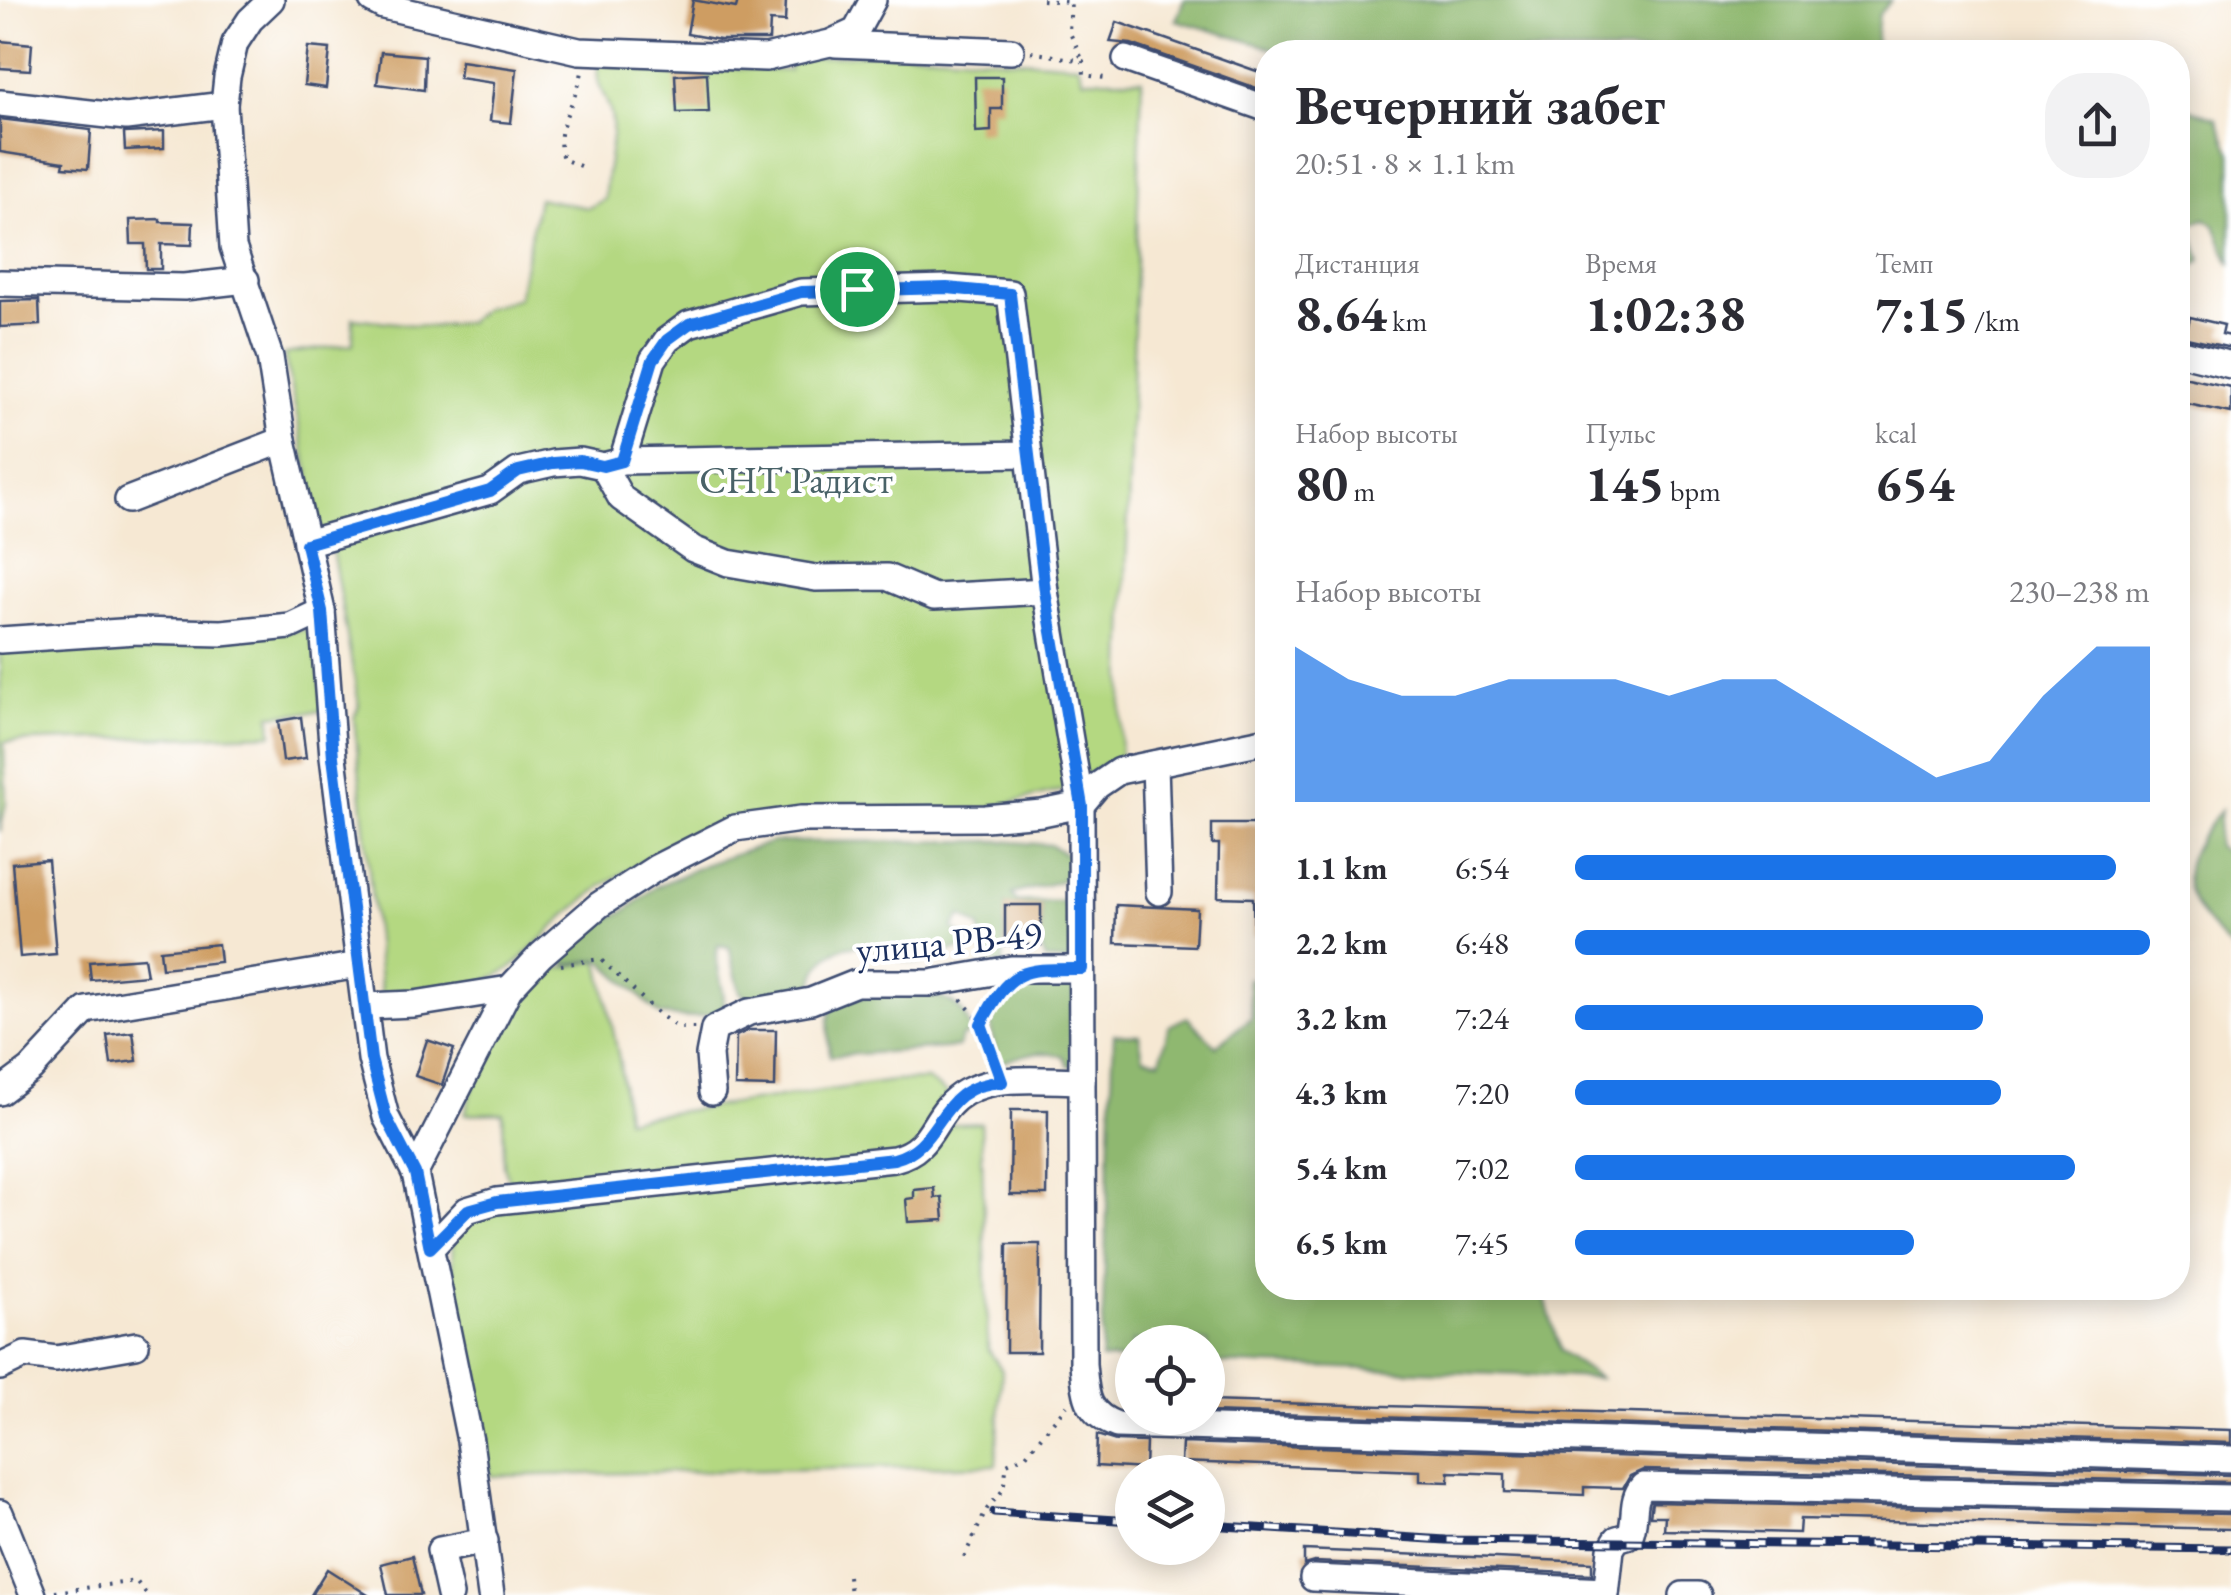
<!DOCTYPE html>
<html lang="ru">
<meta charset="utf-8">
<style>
body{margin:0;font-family:"EB Garamond",serif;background:#f2f2f3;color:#2b2b33;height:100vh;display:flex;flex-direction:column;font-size:38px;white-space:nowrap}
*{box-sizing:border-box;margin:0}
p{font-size:32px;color:#7c7c81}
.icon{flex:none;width:55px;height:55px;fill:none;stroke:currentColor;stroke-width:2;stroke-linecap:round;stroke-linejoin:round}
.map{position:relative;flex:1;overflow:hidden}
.drawer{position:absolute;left:1255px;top:40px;width:935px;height:1260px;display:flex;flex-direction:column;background:#fff;border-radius:40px;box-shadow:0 5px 25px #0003}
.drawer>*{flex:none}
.controls{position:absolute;left:1115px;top:1325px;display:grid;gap:20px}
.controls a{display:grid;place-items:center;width:110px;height:110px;border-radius:50%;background:#fff;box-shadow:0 5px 25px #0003;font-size:50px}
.pin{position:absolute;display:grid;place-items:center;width:85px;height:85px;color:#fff;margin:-42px;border:5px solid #fff;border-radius:50%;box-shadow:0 2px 10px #0007}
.round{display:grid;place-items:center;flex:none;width:105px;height:105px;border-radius:40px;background:#f2f2f3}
.headline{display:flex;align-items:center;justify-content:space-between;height:170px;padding:0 40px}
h1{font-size:55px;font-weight:700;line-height:75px}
.metrics{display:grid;grid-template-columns:repeat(3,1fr);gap:15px;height:170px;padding:10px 40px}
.metrics div{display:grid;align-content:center}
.metrics b{font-size:50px;font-weight:700}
.metrics small{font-size:28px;font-weight:400}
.metrics p{font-size:28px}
.chart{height:280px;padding:20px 40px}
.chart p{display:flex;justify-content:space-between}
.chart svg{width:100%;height:180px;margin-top:10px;fill:#1a73e8;opacity:.7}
ul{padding:0 40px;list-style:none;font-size:32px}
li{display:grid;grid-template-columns:160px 120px 1fr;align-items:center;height:75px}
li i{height:25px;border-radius:12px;background:#1a73e8}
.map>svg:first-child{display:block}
.green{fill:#b4d881;stroke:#688470;stroke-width:2.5}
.forest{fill:#8fb86f;stroke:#557466;stroke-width:2.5}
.building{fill:#ce9d62}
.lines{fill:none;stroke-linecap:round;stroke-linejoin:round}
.minor-casing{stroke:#3c4b70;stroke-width:30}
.path{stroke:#3c4b70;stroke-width:4;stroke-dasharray:2.5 8;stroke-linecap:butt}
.minor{stroke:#fff;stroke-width:25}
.rail-casing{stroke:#1b2f5e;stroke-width:9}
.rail{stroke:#fff;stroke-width:5;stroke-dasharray:15;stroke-linecap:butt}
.route-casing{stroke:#fff;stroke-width:20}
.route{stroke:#1a73e8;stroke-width:12}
.labels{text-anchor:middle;stroke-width:8;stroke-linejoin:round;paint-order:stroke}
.park-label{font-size:38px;fill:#496268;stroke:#fff}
.street-label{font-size:38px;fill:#1b2f5e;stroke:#fff}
</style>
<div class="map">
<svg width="2231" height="1595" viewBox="0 0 2231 1595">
<rect width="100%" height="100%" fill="#fff"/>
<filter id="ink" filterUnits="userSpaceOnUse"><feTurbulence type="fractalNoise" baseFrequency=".01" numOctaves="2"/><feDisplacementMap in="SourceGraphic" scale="20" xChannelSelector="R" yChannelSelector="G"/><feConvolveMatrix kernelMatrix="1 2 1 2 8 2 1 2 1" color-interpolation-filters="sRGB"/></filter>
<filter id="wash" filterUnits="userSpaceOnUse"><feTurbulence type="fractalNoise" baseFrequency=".0048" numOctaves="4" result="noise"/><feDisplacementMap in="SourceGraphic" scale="40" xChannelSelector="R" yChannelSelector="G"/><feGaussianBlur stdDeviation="2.25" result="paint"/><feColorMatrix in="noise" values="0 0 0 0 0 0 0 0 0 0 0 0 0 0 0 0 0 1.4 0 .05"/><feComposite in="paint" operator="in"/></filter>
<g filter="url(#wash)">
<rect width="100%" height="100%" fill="#f6e8d3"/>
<g class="green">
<path d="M891,51L1078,64L1083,79H1142L1120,761L1102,766L1068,789L984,809L731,823L681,839L603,885L565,916L513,967L484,982L382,1001L354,718L359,705L332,550L320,527L284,354L353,344V318L431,327L468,322L484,308L518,298L538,198L588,208L605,199C604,174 615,141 612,120C609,95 592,88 599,60L789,71L790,60Z"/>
<polygon points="315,629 323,711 271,715 272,734 4,742 6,803 0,832 0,648"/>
<path d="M599,961L620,1064L626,1119L892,1081L927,1080L948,1094L939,1125L981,1123L988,1349L1002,1370L996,1465L491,1476C475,1403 447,1309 453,1235L512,1193L504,1165L503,1113L465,1114C478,1062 511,1014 543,971Z"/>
</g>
<g class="forest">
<polygon points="1184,0 1891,0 1879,14 1875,51 1898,52 1285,52 1176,20"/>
<polygon points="2178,105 2216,118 2231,154 2231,265 2215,226 2205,219 2189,224 2201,260 2187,273 2178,273"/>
<path d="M2220,810L2217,846L2231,855V949C2177,893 2170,873 2220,810Z"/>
<path d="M1000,841L1050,845L1071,857V870L1061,881L1012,894L1016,901L1077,902L1076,962L1045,960L1041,945V906L1006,905L1003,965L989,962L981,949L980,928L961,916L953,929L962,935L967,947L942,954L931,950L925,963C888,966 866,931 833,953C817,963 814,978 812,995L753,1004L740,992L729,947L718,945C713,970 728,990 723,1013L686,1018L660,1015L600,959L567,964L558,958L562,946L588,921L608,919L627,910L655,887L704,865L772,842Z"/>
<path d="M1043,977H1074L1076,1068L1068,1065L1063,1056C1040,1049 1022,1055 1001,1063C979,1017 996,990 1043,977Z"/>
<polygon points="1248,979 1267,980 1268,1288 1533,1288 1544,1295 1560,1351 1599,1378 1208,1363 1208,1342 1132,1342 1132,1360 1101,1359 1114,1034 1139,1035 1143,1057 1160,1061 1169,1026 1187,1017 1216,1046 1252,1017"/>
<path d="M887,995C925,997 962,988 971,1034L962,1037L958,1047L830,1056C824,996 831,999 887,995Z"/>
</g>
<g id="blocks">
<g class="building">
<polygon points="693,0 736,8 738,0 786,0 785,22 770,21 769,40 720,40 687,34"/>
<polygon points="1117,22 1268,75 1268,92 1131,44 1110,42"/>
<polygon points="0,41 32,44 30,70 0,68"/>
<polygon points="308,47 330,49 326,88 304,85"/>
<polygon points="381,52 425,56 424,90 377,84"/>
<polygon points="461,61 517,69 511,123 490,121 494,83 459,78"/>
<polygon points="707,73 709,112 677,113 675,75"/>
<polygon points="975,77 1002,77 1002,109 991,109 991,131 976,132"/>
<polygon points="0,119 91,130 88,169 63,167 64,162 0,152"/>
<polygon points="164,131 164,148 125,150 124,133"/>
<polygon points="160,219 160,222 193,223 192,245 161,244 161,269 146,269 145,244 131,244 130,220"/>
<polygon points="39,300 40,325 0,327 0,301"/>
<polygon points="2190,317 2224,325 2222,334 2231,336 2231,348 2178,336 2178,323 2188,326"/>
<polygon points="2178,376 2231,387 2231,413 2178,402"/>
<polygon points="301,717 306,758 283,761 278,721"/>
<polygon points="1212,824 1268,824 1268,936 1254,936 1253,898 1218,897 1219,844 1212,844"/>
<polygon points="48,860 56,954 20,957 12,863"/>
<rect x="1005" y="905" width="36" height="40"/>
<polygon points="1116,905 1197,909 1195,946 1115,943"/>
<polygon points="218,944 220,962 162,968 160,950"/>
<polygon points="144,958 147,975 91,980 89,962"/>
<polygon points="749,1030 776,1030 775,1087 735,1086 736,1036"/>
<polygon points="133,1032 137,1061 111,1064 107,1035"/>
<polygon points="427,1040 454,1049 442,1085 415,1076"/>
<polygon points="1011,1110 1048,1110 1047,1195 1010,1195"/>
<polygon points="934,1188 935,1198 942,1197 944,1220 908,1222 906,1199 914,1198 914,1190"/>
<polygon points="1007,1244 1040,1244 1039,1352 1006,1352"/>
<polygon points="1208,1401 2231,1430 2231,1443 1208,1412"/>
<polygon points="1097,1435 1116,1441 1146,1442 1145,1469 1096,1466"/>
<polygon points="1182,1443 2231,1475 2231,1482 1643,1470 1630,1476 1623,1488 1584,1487 1584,1495 1505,1492 1505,1474 1449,1472 1449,1482 1420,1481 1420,1471 1181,1462"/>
<polygon points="1652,1502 2231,1514 2231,1529 1800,1519 1799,1533 1664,1530 1665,1516 1650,1516"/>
<polygon points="1304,1550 1592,1562 1592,1574 1314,1562 1304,1565"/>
<polygon points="412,1556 421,1595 388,1595 381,1564"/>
<polygon points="327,1569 368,1595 311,1595"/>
</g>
</g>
</g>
<g filter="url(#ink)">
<use href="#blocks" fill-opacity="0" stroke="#3c4b70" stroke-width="2.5"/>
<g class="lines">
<defs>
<g id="minor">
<polyline points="271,0 250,20 235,43 227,77 224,105 233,247 270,357 283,440 322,611 333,757 371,1059 386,1117 415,1173 470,1441 491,1595"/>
<polyline points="372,0 383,6 579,51 766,58 830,43 856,31 873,0"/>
<polyline points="836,44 1011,51"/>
<polyline points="1126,59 1268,109"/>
<polyline points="0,103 126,117 224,105"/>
<polyline points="0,283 184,287 246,280"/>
<polyline points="2178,352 2231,365"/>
<path d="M622,461L653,360L667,340L689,324L801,292L947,288L1010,293L1045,591L1081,805L1083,1364C1086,1394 1085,1413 1117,1425L2231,1459"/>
<polyline points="603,466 621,498 693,549 728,563 816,578 887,577 934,597 1045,591"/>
<polyline points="128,500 283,440"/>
<polyline points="306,543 490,491 518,471 553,463 580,461 603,466 622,461 1029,454"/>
<polyline points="0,640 136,631 222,633 290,626 322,611"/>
<polyline points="1155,764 1159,892"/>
<polyline points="366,1006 414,1004 509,989"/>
<polyline points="0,1092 31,1069 86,1010 359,965"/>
<polyline points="712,1092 709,1055 714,1029 749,1012 811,1001 856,983 930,983 1011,969 1081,969"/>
<polyline points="415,1173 509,989 541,955 599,905 656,868 735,828 801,819 985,818 1042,813 1081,805 1097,786 1119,771 1268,740"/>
<path d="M431,1248L467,1210L497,1201L894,1159C937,1148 930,1112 966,1092C999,1074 1046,1081 1082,1081"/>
<polyline points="0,1367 25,1355 56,1359 136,1345"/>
<polyline points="0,1513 33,1595"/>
<polyline points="1313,1578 1606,1591"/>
<polyline points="450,1595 440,1550 485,1541"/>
<path d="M1606,1595L1611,1549L1617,1539L1630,1535C1637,1519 1630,1500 1643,1486L2231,1498"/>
<polyline points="1683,1595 1698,1595"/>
</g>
</defs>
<use href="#minor" class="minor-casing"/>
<g class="path">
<polyline points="1042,0 1071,2 1069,31 1083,61"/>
<polyline points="1031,52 1083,61 1084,75 1105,78 1110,74"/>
<path d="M580,166L563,159C552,127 578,101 582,71"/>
<polyline points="561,965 600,959 660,1015 678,1028 695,1028"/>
<polyline points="961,999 980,1022"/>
<polyline points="995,1060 981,1024 999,992"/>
<polyline points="964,1557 987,1509 1003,1490 1007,1464 1026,1455 1067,1405"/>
<polyline points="848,1576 850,1595"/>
<polyline points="55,1592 136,1581 147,1595"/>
</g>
<use href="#minor" class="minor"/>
<defs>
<g id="rail">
<polyline points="994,1512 1132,1521"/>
<polyline points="1208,1525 1446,1540 2231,1549"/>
</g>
</defs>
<use href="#rail" class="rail-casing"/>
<use href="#rail" class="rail"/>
</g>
</g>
<g class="lines" filter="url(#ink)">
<defs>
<path id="route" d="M947,288L1010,294L1045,591L1082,806V969C1021,969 1011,967 981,1024L1002,1082C935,1085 945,1146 894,1159L497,1202L468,1210L430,1248L415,1173L386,1117L371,1059L333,757L322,611L306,544L490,491L518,471L553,463L580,461L603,466L622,461L653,360L667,340L689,324L801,292Z"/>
</defs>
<use href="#route" class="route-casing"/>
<use href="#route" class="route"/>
</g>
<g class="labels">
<g class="park-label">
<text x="796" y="493">СНТ Радист</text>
</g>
<g class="street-label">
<text transform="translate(949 942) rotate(-5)" y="13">улица РВ-49</text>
</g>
</g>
</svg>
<div class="controls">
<a><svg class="icon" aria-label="locate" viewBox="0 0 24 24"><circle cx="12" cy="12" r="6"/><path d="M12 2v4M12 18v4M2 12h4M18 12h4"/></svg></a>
<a><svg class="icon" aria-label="layers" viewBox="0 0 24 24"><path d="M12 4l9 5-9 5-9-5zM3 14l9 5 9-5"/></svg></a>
</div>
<div class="pin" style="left:857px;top:289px;background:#1e9e55"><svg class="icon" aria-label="arrive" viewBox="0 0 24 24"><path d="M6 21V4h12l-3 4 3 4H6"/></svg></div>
<section class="drawer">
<div class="headline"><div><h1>Вечерний забег</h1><p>20:51 · 8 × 1.1 km</p></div><a class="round"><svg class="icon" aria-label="share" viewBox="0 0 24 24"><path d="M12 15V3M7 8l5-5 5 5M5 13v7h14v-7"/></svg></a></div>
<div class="metrics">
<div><p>Дистанция</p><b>8.64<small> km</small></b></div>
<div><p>Время</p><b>1:02:38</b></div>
<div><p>Темп</p><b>7:15<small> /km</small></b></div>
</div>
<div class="metrics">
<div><p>Набор высоты</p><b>80<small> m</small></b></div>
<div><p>Пульс</p><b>145<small> bpm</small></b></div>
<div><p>kcal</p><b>654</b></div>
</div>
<div class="chart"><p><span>Набор высоты</span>230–238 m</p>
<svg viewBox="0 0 160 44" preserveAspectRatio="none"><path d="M0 44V6L10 14L20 18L30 18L40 14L50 14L60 14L70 18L80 14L90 14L100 22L110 30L120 38L130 34L140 18L150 6L160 6V44z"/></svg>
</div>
<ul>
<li><b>1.1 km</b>6:54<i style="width:94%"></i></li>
<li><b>2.2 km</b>6:48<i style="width:100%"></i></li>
<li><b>3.2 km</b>7:24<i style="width:71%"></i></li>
<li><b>4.3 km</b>7:20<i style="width:74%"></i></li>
<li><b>5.4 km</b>7:02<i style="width:87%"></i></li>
<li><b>6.5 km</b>7:45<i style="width:59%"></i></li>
</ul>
</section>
</div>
